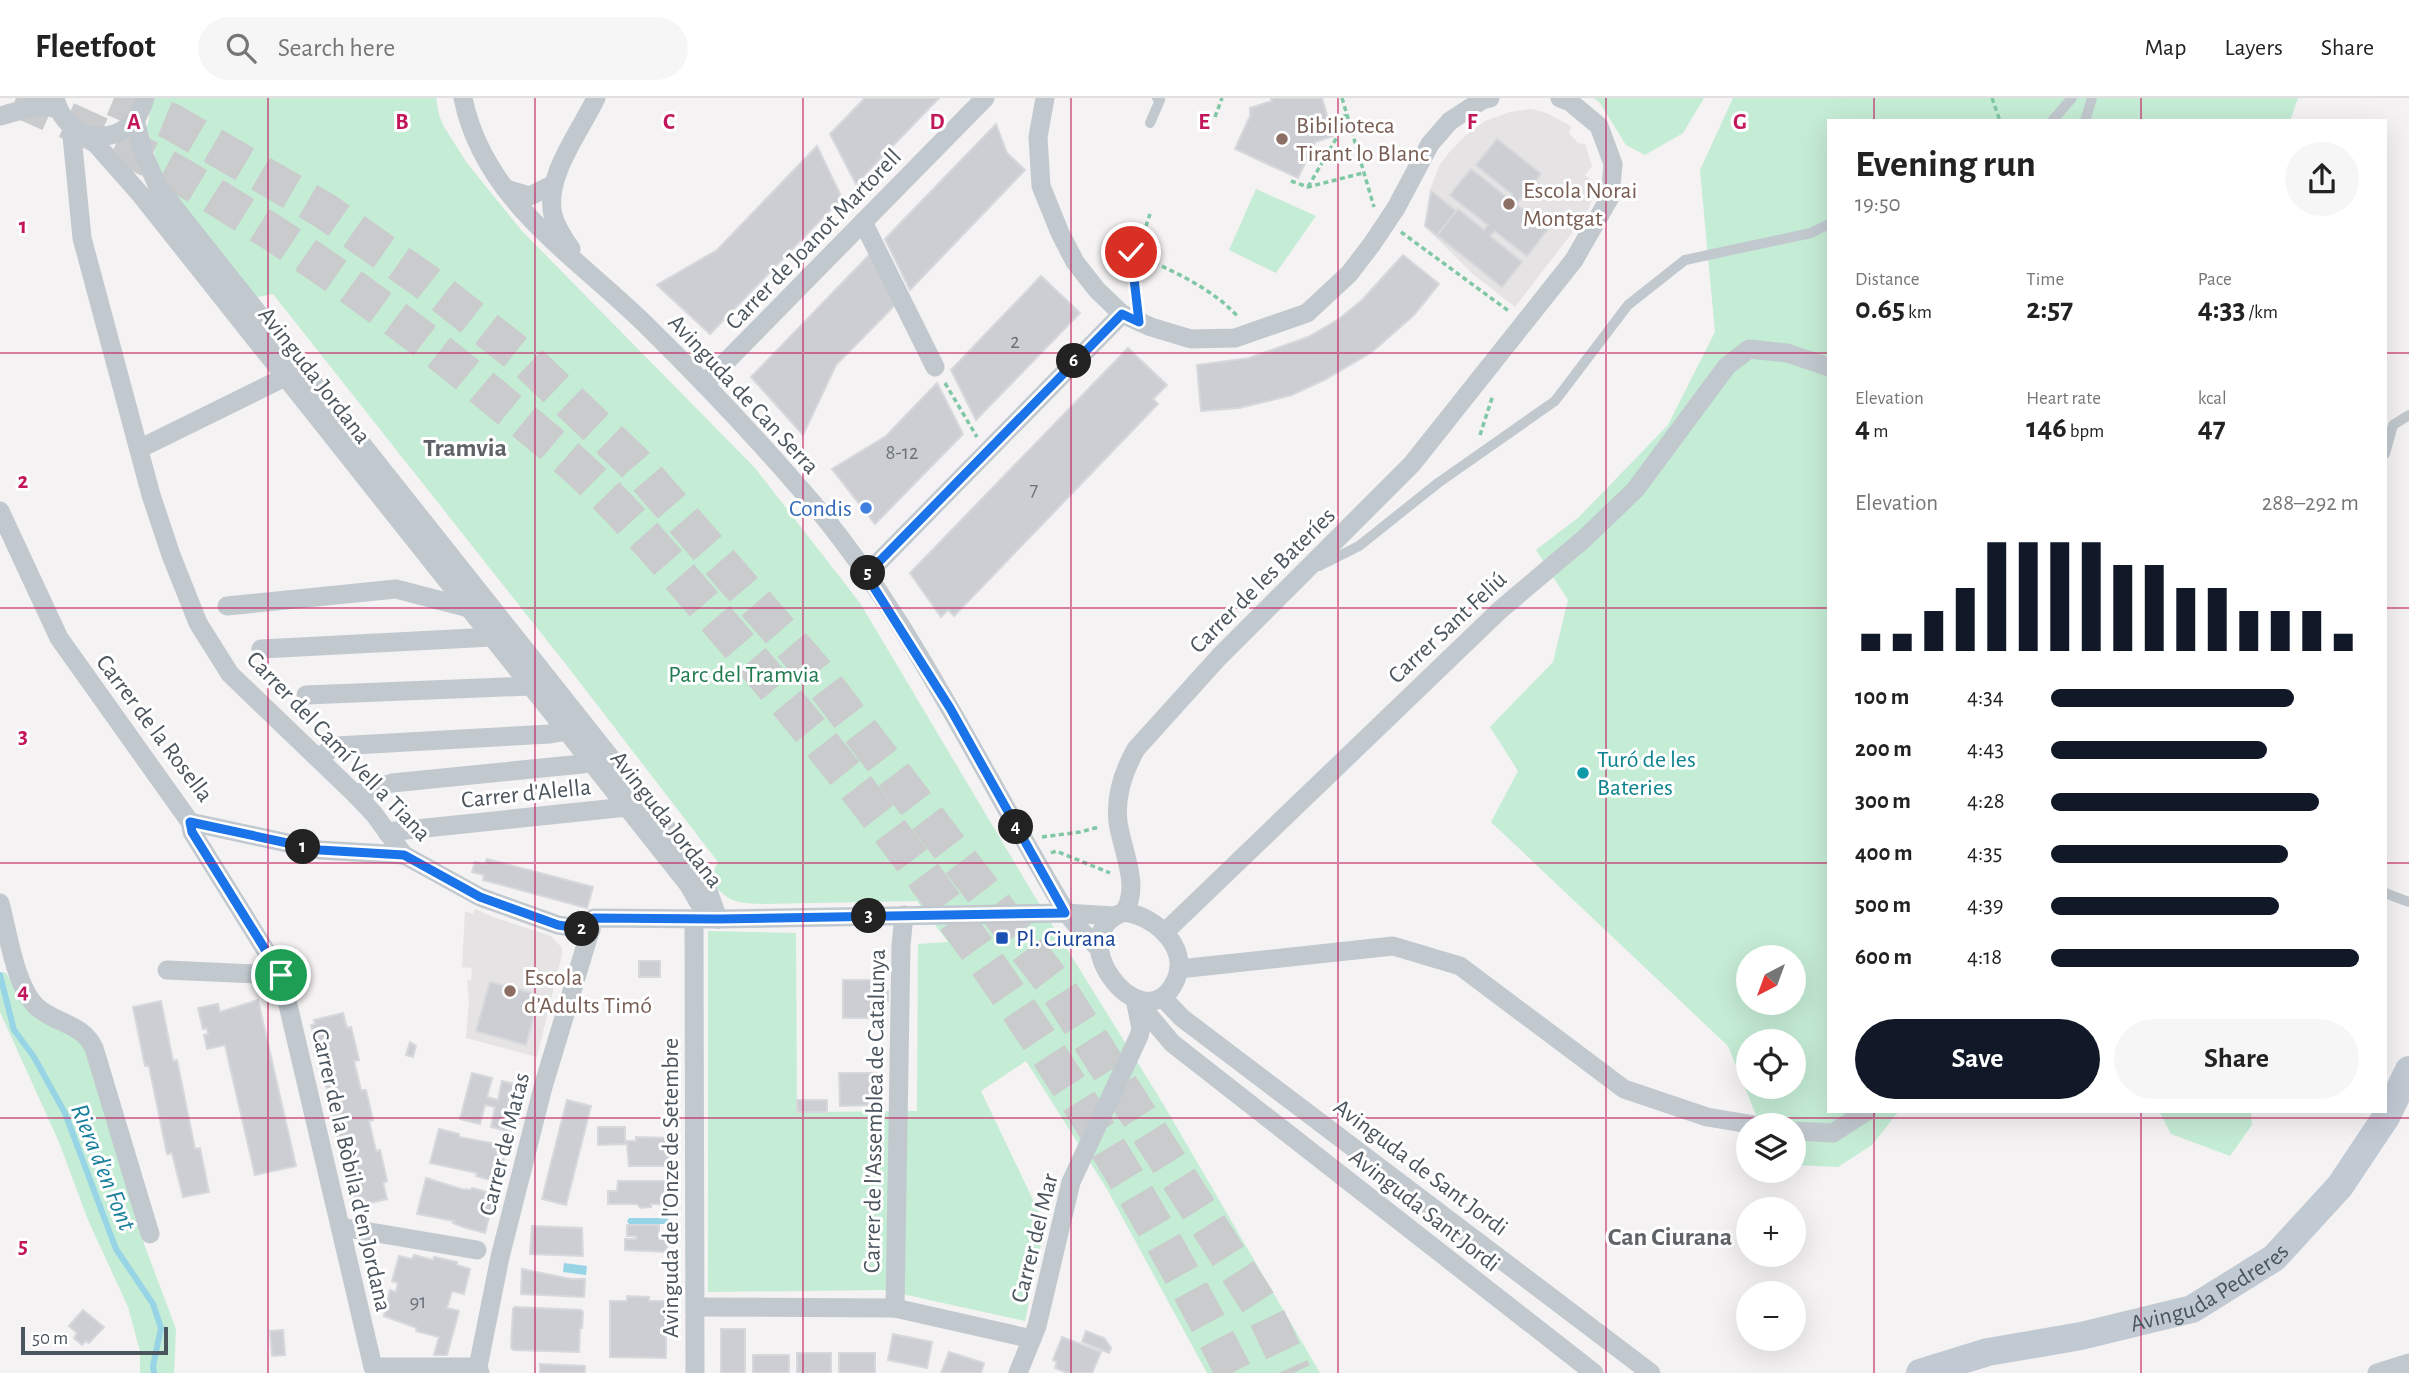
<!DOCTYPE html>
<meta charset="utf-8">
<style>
body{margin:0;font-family:"Alegreya Sans",sans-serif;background:#f6f6f6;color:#222;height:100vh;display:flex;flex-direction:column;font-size:26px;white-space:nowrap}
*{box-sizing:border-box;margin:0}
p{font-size:23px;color:#767676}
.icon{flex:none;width:38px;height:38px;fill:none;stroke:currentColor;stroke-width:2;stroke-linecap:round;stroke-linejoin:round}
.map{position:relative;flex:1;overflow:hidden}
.drawer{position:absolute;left:1827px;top:21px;width:560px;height:994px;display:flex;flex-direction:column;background:#fff;border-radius:0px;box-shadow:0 7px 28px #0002}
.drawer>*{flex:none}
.needle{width:46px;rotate:221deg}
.tools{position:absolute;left:1736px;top:847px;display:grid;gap:14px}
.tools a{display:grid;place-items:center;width:70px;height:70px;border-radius:50%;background:#fff;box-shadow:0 7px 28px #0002;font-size:35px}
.scale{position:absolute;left:21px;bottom:18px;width:147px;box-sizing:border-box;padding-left:7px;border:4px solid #4b555e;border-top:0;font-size:19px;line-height:24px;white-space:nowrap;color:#4b555e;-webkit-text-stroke:5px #fff;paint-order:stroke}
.pin{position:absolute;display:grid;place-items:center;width:60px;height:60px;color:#fff;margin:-30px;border:4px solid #fff;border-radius:50%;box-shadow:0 2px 7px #0007}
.km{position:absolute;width:35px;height:35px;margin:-18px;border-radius:50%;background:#222;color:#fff;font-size:19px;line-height:35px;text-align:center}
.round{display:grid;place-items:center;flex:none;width:74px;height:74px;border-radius:37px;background:#f6f6f6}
.summary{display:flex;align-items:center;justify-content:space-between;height:119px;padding:0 28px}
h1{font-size:38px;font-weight:700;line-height:52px}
.stats{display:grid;grid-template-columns:repeat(3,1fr);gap:10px;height:119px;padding:7px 28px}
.stats div{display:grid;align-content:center}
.stats b{font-size:30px;font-weight:700}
.stats small{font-size:19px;font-weight:400}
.stats p{font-size:19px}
.chart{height:196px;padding:14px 28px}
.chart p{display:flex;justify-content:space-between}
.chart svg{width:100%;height:126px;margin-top:7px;stroke:#111827;stroke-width:6}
.button{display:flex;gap:14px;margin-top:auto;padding:14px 28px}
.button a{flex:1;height:80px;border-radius:42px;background:#111827;color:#fff;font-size:28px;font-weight:700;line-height:80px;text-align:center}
.button a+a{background:#f6f6f6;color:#222}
ul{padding:0 28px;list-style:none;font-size:23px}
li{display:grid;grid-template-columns:112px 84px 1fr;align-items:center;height:52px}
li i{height:18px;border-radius:9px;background:#111827}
header{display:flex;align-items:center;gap:42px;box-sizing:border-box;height:98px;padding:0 35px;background:#fff;border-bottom:2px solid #e0e0e0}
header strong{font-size:33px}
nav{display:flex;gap:38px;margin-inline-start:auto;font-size:24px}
.search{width:490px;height:63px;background:#f6f6f6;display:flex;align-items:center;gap:18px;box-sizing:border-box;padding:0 24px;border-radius:38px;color:#767676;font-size:26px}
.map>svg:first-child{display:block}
.education{fill:#e5e3e3}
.green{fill:#c5ecd5;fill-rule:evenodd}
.water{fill:#96d4e6}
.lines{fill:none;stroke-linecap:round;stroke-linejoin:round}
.stream{stroke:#96d4e6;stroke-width:6}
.building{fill:#ccced3;stroke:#d6d8dc;stroke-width:2}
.highway-tunnel{stroke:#cacbcd;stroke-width:37;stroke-dasharray:37 18;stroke-linecap:butt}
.path{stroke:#80c8a5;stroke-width:3.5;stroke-dasharray:5 3.5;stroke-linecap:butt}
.lane{stroke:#c1c9cf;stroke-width:10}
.street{stroke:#c1c9cf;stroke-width:19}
.secondary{stroke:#c1cad3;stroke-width:28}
.route-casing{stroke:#fff;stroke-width:14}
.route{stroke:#1a73e8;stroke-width:9}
.grid{fill:none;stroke:#c2185b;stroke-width:2;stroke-opacity:0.55}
.education-dot{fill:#8d6e63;stroke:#fff;stroke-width:2.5}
.shop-dot{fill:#3f7fe0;stroke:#fff;stroke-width:2.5}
.culture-dot{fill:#0f9aa8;stroke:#fff;stroke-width:2.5}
.transit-dot{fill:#1a4fb4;stroke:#fff;stroke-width:2.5}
.labels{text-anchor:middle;stroke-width:6;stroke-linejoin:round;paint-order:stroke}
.number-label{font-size:21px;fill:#6b737b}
.education-label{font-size:24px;fill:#785e54;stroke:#fff;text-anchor:start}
.street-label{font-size:24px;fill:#4b555e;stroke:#fff}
.shop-label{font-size:24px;fill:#366cbe;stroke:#fff;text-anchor:end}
.park-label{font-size:24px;fill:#207b4e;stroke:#fff}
.culture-label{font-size:24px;fill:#0d838f;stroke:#fff;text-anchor:start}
.transit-label{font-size:24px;fill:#164399;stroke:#fff;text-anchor:start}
.neighbourhood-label{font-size:26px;font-weight:bold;fill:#5f6266;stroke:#fff}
.water-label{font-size:26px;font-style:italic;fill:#197f9c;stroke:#fff}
.grid-label{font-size:23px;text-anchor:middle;font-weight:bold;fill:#c2185b;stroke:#fff;stroke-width:6;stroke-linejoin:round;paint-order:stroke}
</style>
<header>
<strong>Fleetfoot</strong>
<div class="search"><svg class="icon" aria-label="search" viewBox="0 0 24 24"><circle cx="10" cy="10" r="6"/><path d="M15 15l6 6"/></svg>Search here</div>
<nav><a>Map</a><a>Layers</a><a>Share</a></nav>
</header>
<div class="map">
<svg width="2409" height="1275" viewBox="0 0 2409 1275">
<rect width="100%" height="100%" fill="#f4f2f2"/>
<g class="education">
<polygon points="1531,11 1547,15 1571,28 1569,35 1578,45 1585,46 1592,68 1585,77 1595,85 1593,100 1585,118 1515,209 1474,177 1425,129 1431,89 1439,68 1451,52 1466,37 1485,23 1510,14"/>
<polygon points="475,811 493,819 551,838 562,850 562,856 537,959 466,940 469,903 467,882 471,882 472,870 462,869 465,813 473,816"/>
</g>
<g class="green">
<path d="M153,0H436L439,17L444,29L467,65L521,132L755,370L860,505L1041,809L1162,1004L1320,1275H1207L1107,1091L1026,963L981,993L1045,1127L1025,1223L884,1192L708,1194V833L796,835L797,1014L917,1013L918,846L948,844L917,803L761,806C734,805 726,803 710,781L718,764L568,569L273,196L247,201L163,84L147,30Z"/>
<polygon points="1594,0 1704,0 1683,35 1645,57 1626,47 1600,5"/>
<path d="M1733,0H2298L2290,23H1829V1013H1899L1872,1047L1838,1069L1794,1067V1027H1760L1728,948L1491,724L1518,673L1490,629L1553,564L1568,502L1536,452L1579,419L1668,327L1715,234L1700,72ZM1748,859H1794V905H1748ZM1748,943H1794V989H1748Z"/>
<polygon points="1256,91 1316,118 1276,175 1229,152"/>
<polygon points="0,874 6,875 27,909 84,946 144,1146 176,1231 174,1275 140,1275 140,1253 128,1209 88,1122 59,1044 0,914"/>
<polygon points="2159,1013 2251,1013 2252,1027 2230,1058 2171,1036"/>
</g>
<g class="water">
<polygon points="629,1120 668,1120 668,1126 629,1126 627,1123"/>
<polygon points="564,1165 587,1168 586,1177 563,1174"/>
</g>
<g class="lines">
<polyline class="stream" points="0,877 14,932 34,959 65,1015 116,1151 153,1206 161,1230 153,1268 154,1275"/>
</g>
<g class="building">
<polygon points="865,0 939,0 856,86 830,36"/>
<polygon points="1271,0 1322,0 1333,38 1315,44 1298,80 1235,51 1250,18 1250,10 1272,3"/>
<polygon points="996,26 1007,55 1025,72 910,192 885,141"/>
<polygon points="1497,41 1541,76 1516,106 1548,131 1527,158 1495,133 1490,138 1522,164 1502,189 1437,137 1458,111 1484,132 1488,127 1450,97 1471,71 1509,101 1513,97 1476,67"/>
<polygon points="817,48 842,100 710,236 657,187 717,152"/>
<polygon points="1431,93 1456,113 1437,137 1425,128"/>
<polygon points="872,154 897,205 836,267 803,337 751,279"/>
<polygon points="1403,157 1439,186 1414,217 1372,254 1326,281 1292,297 1239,310 1201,313 1197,267 1249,260 1308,239 1339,221 1362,202"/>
<polygon points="1041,178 1080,215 976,322 951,272"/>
<polygon points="1128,250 1167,287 1153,301 1158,306 954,518 948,512 941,519 910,475"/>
<polygon points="937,285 963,336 875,426 832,371 886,338"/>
<polygon points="487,761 593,789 587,810 483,782 484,777 472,774 475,764 485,766"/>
<rect x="639" y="863" width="21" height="16"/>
<polygon points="843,882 878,882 878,893 888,893 888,903 878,903 878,920 843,920"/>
<polygon points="490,884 539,897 526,947 476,933"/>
<polygon points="258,902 296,1068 255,1077 225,947 207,951 204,937 208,936 207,930 203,931 198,910 218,906 220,914"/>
<polygon points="161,903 173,963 177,962 195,1051 200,1050 209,1094 183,1099 172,1055 167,1056 149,968 145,968 133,909"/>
<polygon points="343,915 347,930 351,929 359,962 354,963 361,992 366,992 373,1022 369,1023 376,1053 380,1052 387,1083 383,1085 387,1101 358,1108 358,1105 354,1106 340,1049 344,1048 343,1043 339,1044 326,988 330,987 328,982 324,983 311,927 315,926 314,922"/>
<polygon points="410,944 416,948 413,959 406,957"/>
<polygon points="472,975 492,980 487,999 498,1002 502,983 522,988 511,1034 491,1029 495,1009 485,1007 480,1026 460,1021"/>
<polygon points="839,975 877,975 878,1007 840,1008"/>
<polygon points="567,1002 591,1008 566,1107 542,1101"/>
<rect x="797" y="1002" width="30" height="12"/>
<polygon points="598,1029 625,1029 625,1043 636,1043 636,1039 667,1040 670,1042 670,1068 629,1068 627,1046 598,1047"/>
<polygon points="439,1031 459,1036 459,1039 507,1048 498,1084 476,1078 477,1075 430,1065"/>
<polygon points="426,1080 461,1091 471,1092 472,1090 495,1096 485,1135 463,1129 453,1125 454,1123 417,1116"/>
<polygon points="618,1083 666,1083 665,1106 651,1106 651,1109 641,1110 637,1106 608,1106 608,1093 617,1093"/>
<polygon points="627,1127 659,1127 659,1141 667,1141 668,1154 625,1152 625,1141 636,1141 636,1138 627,1138"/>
<polygon points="532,1128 582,1130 583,1158 530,1156"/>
<polygon points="414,1157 433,1162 434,1159 457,1164 457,1167 470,1171 464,1196 452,1193 447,1210 459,1213 447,1257 434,1257 439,1239 416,1233 417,1230 384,1218 390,1192 396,1194 398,1185 392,1183 399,1158 412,1161"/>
<polygon points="522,1171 571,1181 585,1181 584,1199 521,1196"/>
<polygon points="627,1198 649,1199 649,1203 666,1203 666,1260 610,1259 610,1203 627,1203"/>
<polygon points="515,1209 581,1212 583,1214 582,1230 580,1230 579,1254 513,1252 511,1249 513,1211"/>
<polygon points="83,1212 104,1229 89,1245 86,1243 82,1247 74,1240 77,1235 69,1228"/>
<rect x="721" y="1231" width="24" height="44"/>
<polygon points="283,1232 285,1257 272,1258 270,1233"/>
<polygon points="1086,1233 1104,1240 1111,1250 1109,1255 1082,1244"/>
<polygon points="893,1236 932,1244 927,1270 888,1262"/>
<polygon points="1062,1239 1101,1254 1092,1275 1067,1275 1055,1270 1057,1264 1053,1262"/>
<polygon points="949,1254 984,1265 981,1275 941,1275"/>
<rect x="797" y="1255" width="34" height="20"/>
<rect x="839" y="1255" width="36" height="20"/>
<rect x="753" y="1257" width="36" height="18"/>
<polygon points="540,1266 585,1268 585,1275 540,1275"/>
</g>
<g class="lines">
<g class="highway-tunnel">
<path d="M16,0C66,22 115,43 163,68C203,90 241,115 279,139C352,188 422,238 489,295C528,327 570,360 605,396C653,445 697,499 743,552C933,773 1101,1014 1234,1275"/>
<polyline points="114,0 172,24 325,113 426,184 528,264 635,366 815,574 1058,891 1266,1217 1293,1275"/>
</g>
<g class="path">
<polyline points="1342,0 1374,109"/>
<polyline points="1992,0 2000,23"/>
<polyline points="1215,19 1222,0"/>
<polyline points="1291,83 1308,89 1363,75"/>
<polyline points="1308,89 1337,39 1332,23 1347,17"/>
<polyline points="1401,134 1510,214"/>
<path d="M1131,154C1168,171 1212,189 1239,220"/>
<polyline points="1137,201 1129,138 1144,134 1150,116"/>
<polyline points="945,285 977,339"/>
<polyline points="1480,337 1493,297"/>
<polyline points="1042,739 1080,734 1099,729"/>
<polyline points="1051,755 1056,753 1110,775"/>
</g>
<g class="lane">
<polyline points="2052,23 2072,0"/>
<polyline points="2085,23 2092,0"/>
<polyline points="1150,25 1160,2 1157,0"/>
<polyline points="2385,356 2393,327 2409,317"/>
<polyline points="1319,468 1359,448 1438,385 1555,303 1628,207 1685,162 1811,135 1829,126"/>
<polyline points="2385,795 2409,804"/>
</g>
<g class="street">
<path d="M55,0C67,51 133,51 145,0"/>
<path d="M463,0C484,103 575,157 645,226C700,280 753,336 804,395C879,481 935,584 991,683C1007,712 1023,740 1039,768C1059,802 1068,823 1099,850"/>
<polyline points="1045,0 1038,39 1041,88 1060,135 1075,164 1097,192 1122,216 1151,229 1191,241 1235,240 1307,215 1349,176 1372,146 1396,110 1430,46 1450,23 1482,2 1490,0"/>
<polyline points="0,18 39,7 58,11"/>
<polyline points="135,21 144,57 158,89 702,775 718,821"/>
<polyline points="71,28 82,140 151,397 171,457 198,525 230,576 355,696 374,716 404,757 480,799 558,827 591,832"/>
<polyline points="88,37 141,97 688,786 699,805 718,821"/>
<polyline points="506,91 530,98 552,87"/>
<polyline points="863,124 935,269"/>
<path d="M571,151C564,141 556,129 553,117C544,79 580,34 596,0"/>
<polyline points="704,286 985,0"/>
<polyline points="139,351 285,279"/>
<polyline points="0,413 59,540 190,724 320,752 404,757"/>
<polyline points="866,477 1122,216"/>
<polyline points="227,508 396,491 469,510"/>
<polyline points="261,551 492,539"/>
<polyline points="306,597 531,588"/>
<polyline points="319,659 336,648 550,636 567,633"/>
<polyline points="355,696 392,685 592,665"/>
<polyline points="190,724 192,734 281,877 373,1269 478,1269"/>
<polyline points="387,734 627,709"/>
<path d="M0,805C8,834 15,889 37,909C56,926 82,925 94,950L150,1136"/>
<path d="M1124,814C1141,788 1122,753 1118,724C1115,698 1123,674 1136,651L1219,559L1412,366L1574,162L1610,99L1613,66L1599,28L1570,4L1560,0"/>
<path d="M1124,814C1157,818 1195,854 1172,889C1139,941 1059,837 1124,814Z"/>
<polyline points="694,821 695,1275"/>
<polyline points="1166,833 1500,512 1585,440 1635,392 1727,268 1749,251 1787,255 1829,269"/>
<polyline points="1179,871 1393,848 1460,868 1624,991 1707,1019 1755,1027"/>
<polyline points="167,872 281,877"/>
<polyline points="1163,900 1182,920 1651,1275"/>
<polyline points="1135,901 1172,945 1594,1275"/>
<polyline points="1794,1033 1833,1035 1867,1013"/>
<polyline points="341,1129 477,1152"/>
<polyline points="695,1209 895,1210 1032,1241"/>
<polyline points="895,1210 901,847 904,817"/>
<polyline points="480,1275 478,1269 500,1159 543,989 594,820 718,821 1065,815 1114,818"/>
<polyline points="1018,1275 1037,1228 1071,1084 1139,938 1141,930 1136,906"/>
<polyline points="2377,1275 2409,1265"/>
</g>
<path class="secondary" id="s1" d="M1920,1275L1988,1254L2081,1238L2192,1211L2274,1160L2340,1088L2386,1019L2409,972"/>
</g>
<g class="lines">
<defs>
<polyline id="route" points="281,877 192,734 190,724 320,752 404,757 480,799 558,827 590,832 594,820 718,821 1065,815 950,610 866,477 1122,216 1139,224 1131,154"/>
</defs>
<use href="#route" class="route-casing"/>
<use href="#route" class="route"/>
</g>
<path class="grid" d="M268,0V1275M535,0V1275M803,0V1275M1071,0V1275M1338,0V1275M1606,0V1275M1874,0V23M2141,0V23M0,255H1829M2385,255H2409M0,510H1829M2385,510H2409M0,765H1829M2385,765H2409M1874,1013V1275M2141,1013V1275M0,1020H2409"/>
<g class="education-dot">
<circle cx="1282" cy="41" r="7"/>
<circle cx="1509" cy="106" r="7"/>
<circle cx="510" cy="893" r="7"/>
</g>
<circle class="shop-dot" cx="866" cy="410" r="7"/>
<circle class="culture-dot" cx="1583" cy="675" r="7"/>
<rect class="transit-dot" x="995" y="833" width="14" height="14" rx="3.5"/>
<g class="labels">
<g class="number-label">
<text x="1015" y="250">2</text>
<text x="902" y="361">8-12</text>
<text x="1034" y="398">7</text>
<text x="418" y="1210">91</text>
</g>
<g class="education-label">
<text x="1296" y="35">Bibilioteca<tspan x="1296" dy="28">Tirant lo Blanc</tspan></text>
<text x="1523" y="100">Escola Norai<tspan x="1523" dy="28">Montgat</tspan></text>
<text x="524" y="887">Escola<tspan x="524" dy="28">d’Adults Timó</tspan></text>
</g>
<g class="street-label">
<text transform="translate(813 141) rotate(-46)" y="8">Carrer de Joanot Martorell</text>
<text transform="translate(315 277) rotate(52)" y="8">Avinguda Jordana</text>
<text transform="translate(744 296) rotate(47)" y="8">Avinguda de Can Serra</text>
<text transform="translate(1262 482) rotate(-45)" y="8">Carrer de les Bateríes</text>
<text transform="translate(1447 529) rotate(-43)" y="8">Carrer Sant Feliú</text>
<text transform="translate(155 630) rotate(53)" y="8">Carrer de la Rosella</text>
<text transform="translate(339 648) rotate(46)" y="8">Carrer del Camí Vell a Tiana</text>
<text transform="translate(526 695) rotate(-6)" y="8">Carrer d'Alella</text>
<text transform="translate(667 721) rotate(52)" y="8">Avinguda Jordana</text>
<text transform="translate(874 1013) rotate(-89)" y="8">Carrer de l'Assemblea de Catalunya</text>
<text transform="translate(504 1046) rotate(-76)" y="8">Carrer de Matas</text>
<text transform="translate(1421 1069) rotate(37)" y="8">Avinguda de Sant Jordi</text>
<text transform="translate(352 1072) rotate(77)" y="8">Carrer de la Bòbila d'en Jordana</text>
<text transform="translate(670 1090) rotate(-90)" y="8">Avinguda de l'Onze de Setembre</text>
<text transform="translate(1425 1112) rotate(38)" y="8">Avinguda Sant Jordi</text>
<text transform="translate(1034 1140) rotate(-76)" y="8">Carrer del Mar</text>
<text dy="8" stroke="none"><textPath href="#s1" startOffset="304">Avinguda Pedreres</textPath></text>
</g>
<g class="shop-label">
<text x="852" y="418">Condis</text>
</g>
<g class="park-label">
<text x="744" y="584">Parc del Tramvia</text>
</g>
<g class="culture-label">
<text x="1597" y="669">Turó de les<tspan x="1597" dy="28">Bateries</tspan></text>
</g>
<g class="transit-label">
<text x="1016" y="848">Pl. Ciurana</text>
</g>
<g class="neighbourhood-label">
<text x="465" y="358">Tramvia</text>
<text x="1670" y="1147">Can Ciurana</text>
</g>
<g class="water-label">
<text transform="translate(104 1069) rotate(68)" y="9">Riera d'en Font</text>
</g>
</g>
<g class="grid-label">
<text x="134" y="31">A</text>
<text x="402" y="31">B</text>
<text x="669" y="31">C</text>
<text x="937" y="31">D</text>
<text x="1204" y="31">E</text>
<text x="1472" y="31">F</text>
<text x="1740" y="31">G</text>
<text x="23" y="135">1</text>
<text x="23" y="390">2</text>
<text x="23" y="645">3</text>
<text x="23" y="900">4</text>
<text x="23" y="1155">5</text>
</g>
</svg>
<div class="tools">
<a><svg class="needle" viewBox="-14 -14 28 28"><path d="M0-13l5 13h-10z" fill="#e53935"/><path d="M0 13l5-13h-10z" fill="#767676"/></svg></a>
<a><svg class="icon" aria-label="locate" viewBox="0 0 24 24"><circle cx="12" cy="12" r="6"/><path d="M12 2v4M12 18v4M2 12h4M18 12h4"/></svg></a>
<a><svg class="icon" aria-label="layers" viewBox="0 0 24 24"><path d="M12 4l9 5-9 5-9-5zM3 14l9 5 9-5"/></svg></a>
<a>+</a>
<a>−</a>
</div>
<div class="scale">50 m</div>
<div class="pin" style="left:281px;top:877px;background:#1e9e55"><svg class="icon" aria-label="arrive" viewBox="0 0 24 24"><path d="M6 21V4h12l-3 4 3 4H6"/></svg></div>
<div class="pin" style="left:1131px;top:154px;background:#d93025"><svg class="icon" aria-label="check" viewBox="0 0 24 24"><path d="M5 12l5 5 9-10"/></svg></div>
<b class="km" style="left:303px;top:749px">1</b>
<b class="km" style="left:582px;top:831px">2</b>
<b class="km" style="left:869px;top:818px">3</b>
<b class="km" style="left:1016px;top:729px">4</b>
<b class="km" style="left:868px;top:475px">5</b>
<b class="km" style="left:1074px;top:263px">6</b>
<section class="drawer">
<div class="summary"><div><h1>Evening run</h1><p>19:50</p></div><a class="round"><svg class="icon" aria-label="share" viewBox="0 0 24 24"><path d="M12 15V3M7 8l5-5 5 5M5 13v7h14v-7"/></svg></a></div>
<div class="stats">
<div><p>Distance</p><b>0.65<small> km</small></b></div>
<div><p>Time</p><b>2:57</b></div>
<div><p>Pace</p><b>4:33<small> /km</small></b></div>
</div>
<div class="stats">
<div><p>Elevation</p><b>4<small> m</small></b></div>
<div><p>Heart rate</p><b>146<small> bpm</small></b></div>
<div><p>kcal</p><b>47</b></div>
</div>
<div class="chart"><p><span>Elevation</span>288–292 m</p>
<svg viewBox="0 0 160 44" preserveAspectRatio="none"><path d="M5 44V38M15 44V38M25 44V30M35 44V22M45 44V6M55 44V6M65 44V6M75 44V6M85 44V14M95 44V14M105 44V22M115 44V22M125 44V30M135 44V30M145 44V30M155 44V38"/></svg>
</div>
<ul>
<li><b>100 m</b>4:34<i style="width:79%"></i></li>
<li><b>200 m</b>4:43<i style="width:70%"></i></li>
<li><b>300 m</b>4:28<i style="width:87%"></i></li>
<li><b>400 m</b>4:35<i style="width:77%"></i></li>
<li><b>500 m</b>4:39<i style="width:74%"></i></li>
<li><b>600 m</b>4:18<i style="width:100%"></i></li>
</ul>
<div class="button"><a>Save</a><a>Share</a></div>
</section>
</div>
